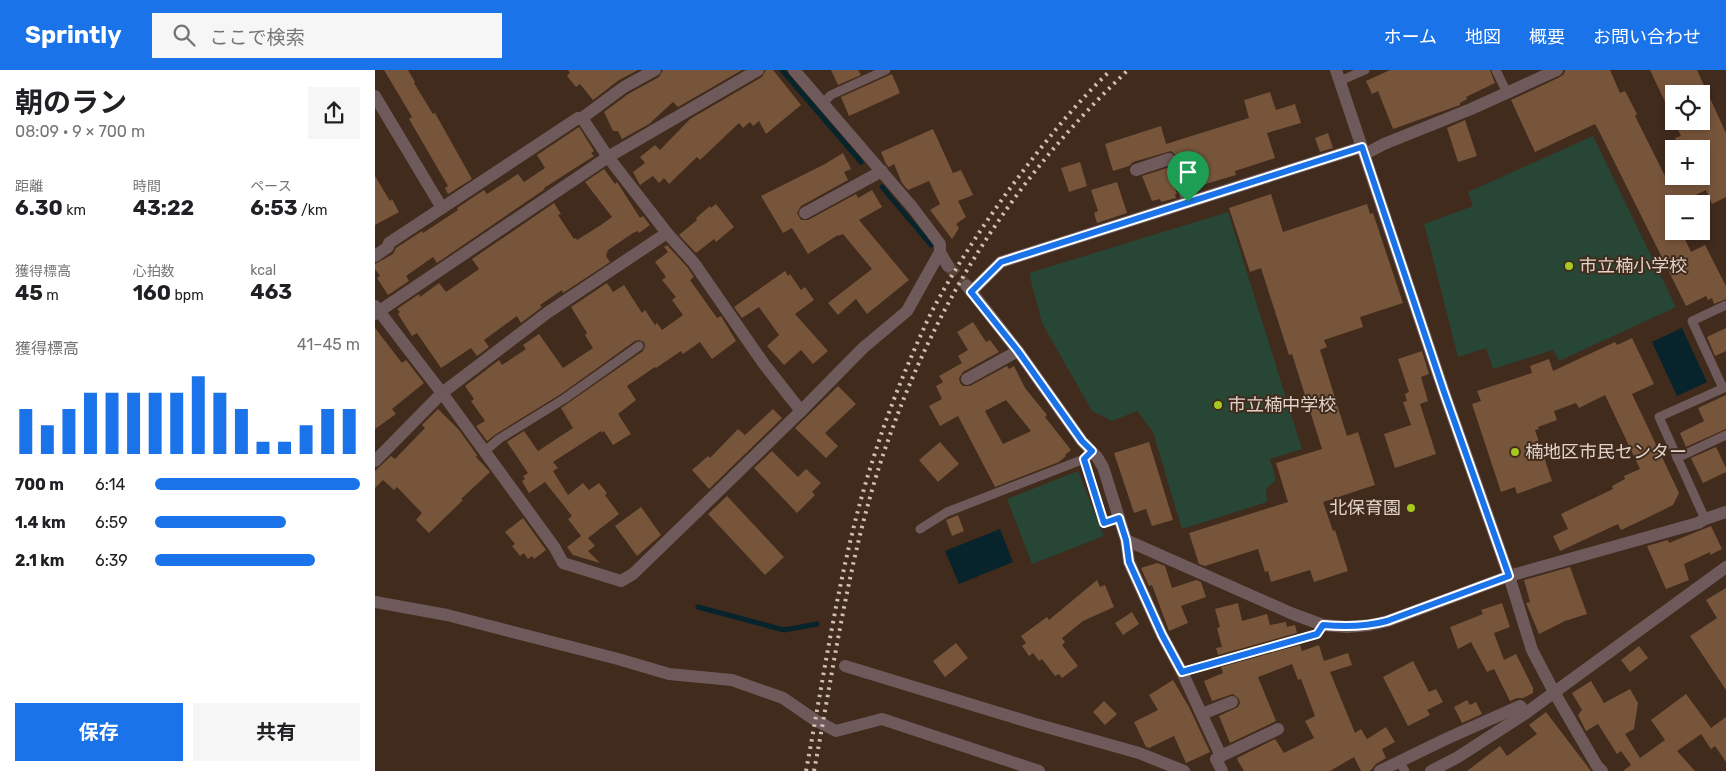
<!DOCTYPE html>
<html lang="ja">
<meta charset="utf-8">
<style>
body{margin:0;font-family:Rubik,"Noto Sans JP",sans-serif;background:#f6f6f6;color:#202124;height:100vh;display:flex;flex-direction:column;font-size:19px;white-space:nowrap}
*{box-sizing:border-box;margin:0}
p{font-size:16px;color:#757577}
.icon{flex:none;width:28px;height:28px;fill:none;stroke:currentColor;stroke-width:2;stroke-linecap:round;stroke-linejoin:round}
.map{position:relative;flex:1;overflow:hidden}
.drawer{display:flex;flex-direction:column;background:#fff;width:375px}
.drawer>*{flex:none}
.controls{position:absolute;left:1290px;top:15px;display:grid;gap:10px}
.controls a{display:grid;place-items:center;width:45px;height:45px;border-radius:0px;background:#fff;box-shadow:0 2px 8px #0003;font-size:25px}
.pin{position:absolute;display:grid;place-items:center;width:42px;height:42px;color:#fff;margin:-51px -21px;border-radius:50% 50% 50% 0;rotate:-45deg;box-shadow:0 0 5px #0007}
.pin .icon{rotate:45deg}
.round{display:grid;place-items:center;flex:none;width:52px;height:52px;border-radius:0px;background:#f6f6f6}
.headline{display:flex;align-items:center;justify-content:space-between;height:85px;padding:0 15px}
h1{font-size:28px;font-weight:700;line-height:38px}
.figures{display:grid;grid-template-columns:repeat(3,1fr);gap:8px;height:85px;padding:5px 15px}
.figures div{display:grid;align-content:center}
.figures b{font-size:21px;font-weight:700}
.figures small{font-size:14px;font-weight:400}
.figures p{font-size:14px}
.chart{height:140px;padding:10px 15px}
.chart p{display:flex;justify-content:space-between}
.chart svg{width:100%;height:90px;margin-top:5px;stroke:#1a73e8;stroke-width:6}
.primary-button{display:flex;gap:10px;margin-top:auto;padding:10px 15px}
.primary-button a{flex:1;height:58px;border-radius:0px;background:#1a73e8;color:#fff;font-size:20px;font-weight:700;line-height:58px;text-align:center}
.primary-button a+a{background:#f6f6f6;color:#202124}
ul{padding:0 15px;list-style:none;font-size:16px}
li{display:grid;grid-template-columns:80px 60px 1fr;align-items:center;height:38px}
li i{height:12px;border-radius:6px;background:#1a73e8}
header{display:flex;align-items:center;gap:30px;box-sizing:border-box;height:70px;padding:0 25px;background:#1a73e8;color:#fff}
header strong{font-size:24px}
nav{display:flex;gap:28px;margin-inline-start:auto;font-size:18px}
.search{width:350px;height:45px;background:#f6f6f6;display:flex;align-items:center;gap:12px;box-sizing:border-box;padding:0 18px;border-radius:0px;color:#757577;font-size:19px}
main{display:flex;flex:1;min-height:0}
.map>svg:first-child{display:block}
.green{fill:#284635}
.water{fill:#07232b}
.lines{fill:none;stroke-linecap:round;stroke-linejoin:round}
.stream{stroke:#07232b;stroke-width:5}
.building{fill:#77553b;fill-rule:evenodd}
.minor-tunnel{stroke:#584436;stroke-width:12;stroke-dasharray:12 6;stroke-linecap:butt}
.service{stroke:#6f5a5b;stroke-width:9}
.minor{stroke:#6f5a5b;stroke-width:12}
.tertiary{stroke:#6f5a5b;stroke-width:12}
.rail{stroke:#cebfb5;stroke-width:4;stroke-dasharray:2.5 5;stroke-linecap:butt}
.route-casing{stroke:#fff;stroke-width:10}
.route{stroke:#1a73e8;stroke-width:6}
.poi-dot{fill:#a6c820;stroke:#402b1c;stroke-width:2}
.labels{text-anchor:middle;stroke-width:4;stroke-linejoin:round;paint-order:stroke}
.poi-label{font-size:18px;fill:#e1d3ca;stroke:#402b1c;text-anchor:start}
</style>
<header>
<strong>Sprintly</strong>
<div class="search"><svg class="icon" aria-label="search" viewBox="0 0 24 24"><circle cx="10" cy="10" r="6"/><path d="M15 15l6 6"/></svg>ここで検索</div>
<nav><a>ホーム</a><a>地図</a><a>概要</a><a>お問い合わせ</a></nav>
</header>
<main>
<section class="drawer">
<div class="headline"><div><h1>朝のラン</h1><p>08:09 · 9 × 700 m</p></div><a class="round"><svg class="icon" aria-label="share" viewBox="0 0 24 24"><path d="M12 15V3M7 8l5-5 5 5M5 13v7h14v-7"/></svg></a></div>
<div class="figures">
<div><p>距離</p><b>6.30<small> km</small></b></div>
<div><p>時間</p><b>43:22</b></div>
<div><p>ペース</p><b>6:53<small> /km</small></b></div>
</div>
<div class="figures">
<div><p>獲得標高</p><b>45<small> m</small></b></div>
<div><p>心拍数</p><b>160<small> bpm</small></b></div>
<div><p>kcal</p><b>463</b></div>
</div>
<div class="chart"><p><span>獲得標高</span>41–45 m</p>
<svg viewBox="0 0 160 44" preserveAspectRatio="none"><path d="M5 44V22M15 44V30M25 44V22M35 44V14M45 44V14M55 44V14M65 44V14M75 44V14M85 44V6M95 44V14M105 44V22M115 44V38M125 44V38M135 44V30M145 44V22M155 44V22"/></svg>
</div>
<ul>
<li><b>700 m</b>6:14<i style="width:100%"></i></li>
<li><b>1.4 km</b>6:59<i style="width:64%"></i></li>
<li><b>2.1 km</b>6:39<i style="width:78%"></i></li>
</ul>
<div class="primary-button"><a>保存</a><a>共有</a></div>
</section>
<div class="map">
<svg width="1351" height="701" viewBox="0 0 1351 701">
<rect width="100%" height="100%" fill="#402b1c"/>
<g class="green">
<polygon points="1218,66 1301,237 1184,291 1178,280 1118,299 1111,278 1083,287 1049,154 1098,136 1093,122"/>
<polygon points="853,142 927,379 895,389 901,410 891,419 892,432 807,459 778,362 762,341 737,351 717,341 667,253 654,203"/>
<polygon points="703,401 729,466 657,494 632,429"/>
</g>
<g class="water">
<polygon points="1307,258 1332,312 1302,326 1277,272"/>
<polygon points="625,459 638,492 584,514 570,481"/>
</g>
<g class="lines">
<g class="stream">
<polyline points="407,0 486,92"/>
<polyline points="507,117 556,175"/>
<polyline points="323,537 409,560 442,554"/>
</g>
</g>
<g class="building">
<polygon points="9,0 33,0 40,12 39,13 58,44 60,43 97,109 73,124 70,118 73,116 34,49 37,47"/>
<polygon points="193,0 263,0 244,10 218,30 205,14 201,17 192,6 195,3"/>
<polygon points="288,0 367,0 303,37 298,32 274,54 247,69 243,61 238,61 229,42 253,24 284,7"/>
<polygon points="391,0 398,0 426,35 391,64 384,51 378,56 375,52 368,58 364,53 325,90 322,87 294,114 289,108 284,113 278,106 265,115 258,102 270,93 265,87 280,75 285,80 315,49 387,7"/>
<polygon points="456,0 483,0 486,5 463,15"/>
<polygon points="1015,0 1115,0 1120,13 1091,27 1092,29 1085,33 1085,35 1018,59 1003,21 997,24 991,11"/>
<polygon points="1190,0 1235,0 1245,23 1250,21 1262,44 1260,46 1294,114 1311,106 1326,106 1326,79 1306,79 1300,68 1306,66 1299,51 1326,51 1326,24 1299,24 1299,51 1275,0 1322,0 1351,63 1351,127 1337,134 1331,120 1302,134 1299,134 1299,161 1306,161 1316,182 1330,175 1351,216 1351,229 1339,234 1337,228 1333,230 1331,226 1311,236 1225,63 1220,54 1160,82 1136,30 1185,7 1189,4"/>
<polygon points="517,4 525,23 474,46 466,27"/>
<polygon points="895,22 901,40 920,34 926,53 892,63 900,88 860,101 861,105 817,118 808,92 796,81 758,92 754,96 738,101 730,74 786,56 791,74 874,48 869,30"/>
<polygon points="1090,50 1102,86 1083,92 1072,58"/>
<polygon points="204,57 219,81 216,83 219,86 169,118 170,119 62,193 58,187 31,206 34,211 13,225 2,208 5,206 0,199 0,194 18,184 21,178 47,161 48,163 83,140 82,138 109,120 112,124 143,104 149,112 170,98 162,85"/>
<polygon points="558,59 578,103 586,100 598,125 583,131 591,147 581,154 584,158 577,169 555,140 565,134 554,111 533,120 527,113 519,94 514,97 511,94 506,82"/>
<polygon points="953,63 958,78 945,82 940,68"/>
<polygon points="468,83 476,99 469,102 473,110 426,136 422,143 426,150 433,150 481,124 483,128 497,120 507,137 484,150 534,210 492,244 481,229 463,245 453,233 497,199 468,164 463,166 463,165 433,184 417,158 408,163 386,126 450,94"/>
<polygon points="705,92 712,116 694,122 686,98"/>
<polygon points="792,98 802,124 800,124 801,128 786,132 785,129 777,131 767,106"/>
<polygon points="229,99 240,114 242,112 265,148 268,146 275,155 264,163 263,161 258,163 233,180 231,186 235,192 188,223 187,220 165,235 167,237 146,253 142,246 109,270 114,277 102,286 96,278 66,298 42,263 37,266 23,244 25,242 22,239 44,224 45,227 64,213 71,222 74,220 104,199 97,189 179,133 186,144 183,145 199,169 201,168 202,170 226,155 237,147 210,112"/>
<polygon points="0,106 15,131 17,129 24,142 0,155"/>
<polygon points="742,112 752,143 722,153 719,143 723,141 716,120"/>
<polygon points="896,124 908,162 992,134 995,144 998,143 1028,233 985,247 988,257 949,270 952,277 945,280 972,366 983,362 1000,415 948,432 958,461 960,460 973,501 939,512 935,500 896,512 893,501 890,502 883,479 830,496 824,494 814,463 913,432 901,393 947,379 917,284 914,285 886,198 875,202 854,138"/>
<polygon points="341,134 359,157 341,172 339,169 321,183 304,165 322,150 321,148 335,136 336,138"/>
<polygon points="292,175 313,198 319,207 315,210 342,248 346,246 361,271 337,289 325,272 308,284 306,281 281,298 280,297 252,316 261,330 243,344 256,364 238,375 229,361 227,363 226,361 178,392 183,398 178,401 193,425 208,413 214,420 224,413 232,423 230,425 244,444 213,468 220,476 213,481 225,493 198,485 192,477 206,466 193,449 197,446 170,412 154,423 147,411 150,409 148,406 153,403 132,372 149,361 163,381 198,358 186,338 268,281 270,276 269,272 264,270 260,271 186,324 121,364 112,371 101,356 110,351 96,331 99,329 90,316 124,290 127,295 151,279 148,275 164,264 188,298 218,278 210,265 212,263 196,237 232,213 238,222 249,215 267,243 270,240 280,255 282,253 287,260 308,245 297,230 301,227 287,210 291,207 280,192 293,182 289,177"/>
<polygon points="410,201 413,206 415,204 426,220 430,217 439,230 420,244 453,281 438,294 426,280 409,295 392,276 404,265 384,237 367,248 359,237"/>
<path d="M598,252L611,272L615,270L624,282L588,302L584,308L585,313L588,316H595L632,296L634,299L639,296L650,318L672,345L670,347L696,380L690,385L691,386L684,392L620,417L583,346L565,356L554,336L567,329L561,316L568,312L564,306L587,293L583,286L593,280L582,262ZM631,330L656,361L628,374L610,341Z"/>
<polygon points="0,258 27,293 31,290 49,313 17,339 21,344 0,359"/>
<polygon points="1351,258 1351,281 1340,286 1332,267"/>
<polygon points="1257,268 1279,314 1257,324 1304,423 1298,435 1276,446 1246,460 1243,454 1185,481 1178,466 1193,459 1186,444 1238,419 1237,416 1250,409 1249,406 1265,399 1230,325 1204,338 1201,333 1179,341 1182,350 1163,357 1164,359 1160,360 1177,411 1142,424 1140,417 1126,422 1097,334 1106,331 1102,321 1157,303 1155,296 1174,289 1178,301 1240,272 1242,275"/>
<polygon points="1047,281 1054,304 1046,307 1053,331 1045,334 1061,384 1020,398 1009,364 1036,355 1028,332 1032,331 1030,324 1034,322 1023,289"/>
<polygon points="463,316 481,334 450,363 463,376 451,388 420,358"/>
<polygon points="1351,325 1351,359 1311,377 1305,363 1329,351 1323,338"/>
<polygon points="63,339 84,360 102,385 101,387 115,402 86,429 88,430 54,463 41,450 47,443 22,417 19,420 8,410 0,418 0,401 16,386 20,389 50,358 47,355"/>
<polygon points="398,339 407,348 334,419 317,400 333,386 335,388 363,359 370,365"/>
<polygon points="565,372 584,394 563,412 544,390"/>
<polygon points="774,372 798,450 777,456 771,439 759,443 739,383"/>
<polygon points="1341,377 1351,398 1351,402 1328,413 1316,388"/>
<polygon points="397,381 423,407 431,399 446,413 437,422 440,425 422,443 379,398"/>
<polygon points="352,426 409,487 390,505 333,444"/>
<polygon points="266,437 286,465 262,486 240,456"/>
<polygon points="583,445 589,461 577,466 571,450"/>
<polygon points="148,448 171,480 159,489 157,486 153,489 149,483 145,486 137,476 140,474 130,462"/>
<polygon points="1336,456 1347,479 1335,485 1335,482 1309,494 1314,510 1291,519 1272,476 1293,470 1294,473"/>
<polygon points="782,493 790,496 797,518 821,510 826,512 831,527 806,536 813,553 794,561 777,515 774,516 766,498"/>
<polygon points="1195,497 1212,544 1190,551 1164,564 1151,533 1155,532 1149,510"/>
<polygon points="722,510 725,517 730,515 739,537 708,551 687,568 690,572 687,575 703,596 687,608 684,604 680,606 667,589 664,591 658,583 654,586 647,576 651,573 646,566 672,547 674,550"/>
<polygon points="1351,518 1351,620 1315,566 1342,548 1331,530"/>
<polygon points="863,533 867,551 892,544 895,555 911,552 912,557 920,555 922,563 843,585 841,578 847,577 842,558 845,557 840,539"/>
<polygon points="1127,533 1135,557 1119,563 1129,590 1141,584 1158,618 1158,623 1148,628 1142,628 1135,631 1119,599 1112,602 1096,572 1083,579 1075,557 1108,544 1106,540"/>
<polygon points="757,542 764,554 748,565 740,553"/>
<polygon points="581,573 593,588 570,607 558,591"/>
<polygon points="925,575 927,581 944,575 949,591 973,583 977,595 955,602 980,663 986,659 992,669 1011,657 1020,672 1007,679 1011,688 1001,694 997,699 994,701 986,701 979,687 955,701 869,701 863,691 862,688 900,669 909,683 939,668 930,651 940,646 926,609 923,610 917,594 883,607 901,651 855,673 844,646 863,637 865,633 864,629 858,624 837,631 829,611 848,603 846,597"/>
<polygon points="1264,576 1273,588 1255,602 1246,590"/>
<polygon points="1038,591 1054,622 1061,619 1068,632 1052,640 1055,645 1033,656 1008,607"/>
<polygon points="798,610 814,637 835,682 811,693 799,666 774,678 771,677 759,652 783,640 774,625"/>
<polygon points="1216,611 1229,633 1255,619 1263,633 1259,659 1250,664 1265,688 1290,670 1276,650 1311,624 1336,658 1351,647 1351,692 1340,676 1336,679 1326,664 1302,681 1320,701 1248,701 1256,695 1246,681 1242,684 1223,654 1211,661 1203,645 1207,640 1197,623"/>
<polygon points="1092,630 1095,635 1101,632 1107,644 1087,653 1079,637"/>
<polygon points="729,631 742,644 730,655 718,642"/>
<polygon points="1171,642 1216,701 1092,701 1125,676 1132,686 1162,664 1154,655"/>
</g>
<g class="lines">
<polyline class="minor-tunnel" points="573,196 592,216"/>
<g class="service">
<polyline points="1121,0 1132,23"/>
<polyline points="965,11 990,0"/>
<polyline points="448,33 456,25 511,0"/>
<polyline points="1348,318 1317,251 1351,235"/>
<polyline points="110,381 124,369 189,329 264,276"/>
<polyline points="1302,388 1351,365"/>
<polyline points="709,389 729,453 744,448"/>
<polyline points="1330,449 1284,347 1351,317"/>
<polyline points="545,459 572,442 709,389 717,381"/>
<polyline points="807,602 942,564 948,555"/>
<polyline points="1024,691 1030,701"/>
</g>
<g class="minor">
<polyline points="961,0 1069,322 1134,506 1157,580 1179,622 1222,696 1227,701"/>
<polyline points="0,26 67,138"/>
<polyline points="990,84 1009,74 1096,39 1182,0"/>
<polyline points="761,100 794,89 801,95 813,132"/>
<polyline points="430,143 507,101"/>
<polyline points="292,163 319,193 389,294 426,341"/>
<polyline points="565,182 573,196"/>
<polyline points="0,186 13,177 14,173 203,48 207,48 249,17 280,0"/>
<polyline points="592,216 643,281 707,371 722,387 728,397 751,470 754,492 787,565 807,602 846,686 841,689 847,701"/>
<polyline points="596,222 626,192 987,77"/>
<polyline points="0,236 67,323 180,478 188,493 246,511 258,504 426,341 488,278 532,241 565,182 565,174 538,138 419,0"/>
<polyline points="0,244 233,87 383,0"/>
<polyline points="592,309 643,281"/>
<polyline points="0,391 67,323 172,243 292,163 233,87 207,48"/>
<polyline points="751,470 918,544 948,555 972,557 995,555 1013,551 1134,506 1323,453 1330,449 1351,442"/>
<polyline points="0,532 72,545 243,589 294,604 357,610 408,628 440,650 461,661 507,649 664,701"/>
<polyline points="470,596 657,653 764,683 809,701"/>
<polyline points="827,644 857,632"/>
<polyline points="846,686 903,659"/>
<polyline points="1005,701 1073,668 1145,636 1151,643"/>
</g>
<polyline class="tertiary" points="1056,701 1083,687 1151,643 1351,497"/>
<g class="rail">
<path d="M431,701C451,595 466,486 500,383C515,336 534,290 555,245C579,199 608,155 639,113C669,73 700,34 736,0"/>
<path d="M439,701C459,596 474,486 508,385C559,234 637,110 753,0"/>
</g>
</g>
<g class="lines">
<defs>
<path id="route" d="M987,77L1069,322L1134,506L1012,551C990,557 970,557 948,555L942,564L807,602L787,565L754,492L751,470L744,448L729,453L709,389L717,381L707,371L643,281L596,222L626,192Z"/>
</defs>
<use href="#route" class="route-casing"/>
<use href="#route" class="route"/>
</g>
<g class="poi-dot">
<circle cx="1194" cy="196" r="5"/>
<circle cx="843" cy="335" r="5"/>
<circle cx="1140" cy="382" r="5"/>
<circle cx="1036" cy="438" r="5"/>
</g>
<g class="labels">
<g class="poi-label">
<text x="1204" y="202">市立楠小学校</text>
<text x="853" y="341">市立楠中学校</text>
<text x="1150" y="388">楠地区市民センター</text>
<text x="1026" y="444" text-anchor="end">北保育園</text>
</g>
</g>
</svg>
<div class="controls">
<a><svg class="icon" aria-label="locate" viewBox="0 0 24 24"><circle cx="12" cy="12" r="6"/><path d="M12 2v4M12 18v4M2 12h4M18 12h4"/></svg></a>
<a>+</a>
<a>−</a>
</div>
<div class="pin" style="left:813px;top:132px;background:#1e9e55"><svg class="icon" aria-label="arrive" viewBox="0 0 24 24"><path d="M6 21V4h12l-3 4 3 4H6"/></svg></div>
</div>
</main>
